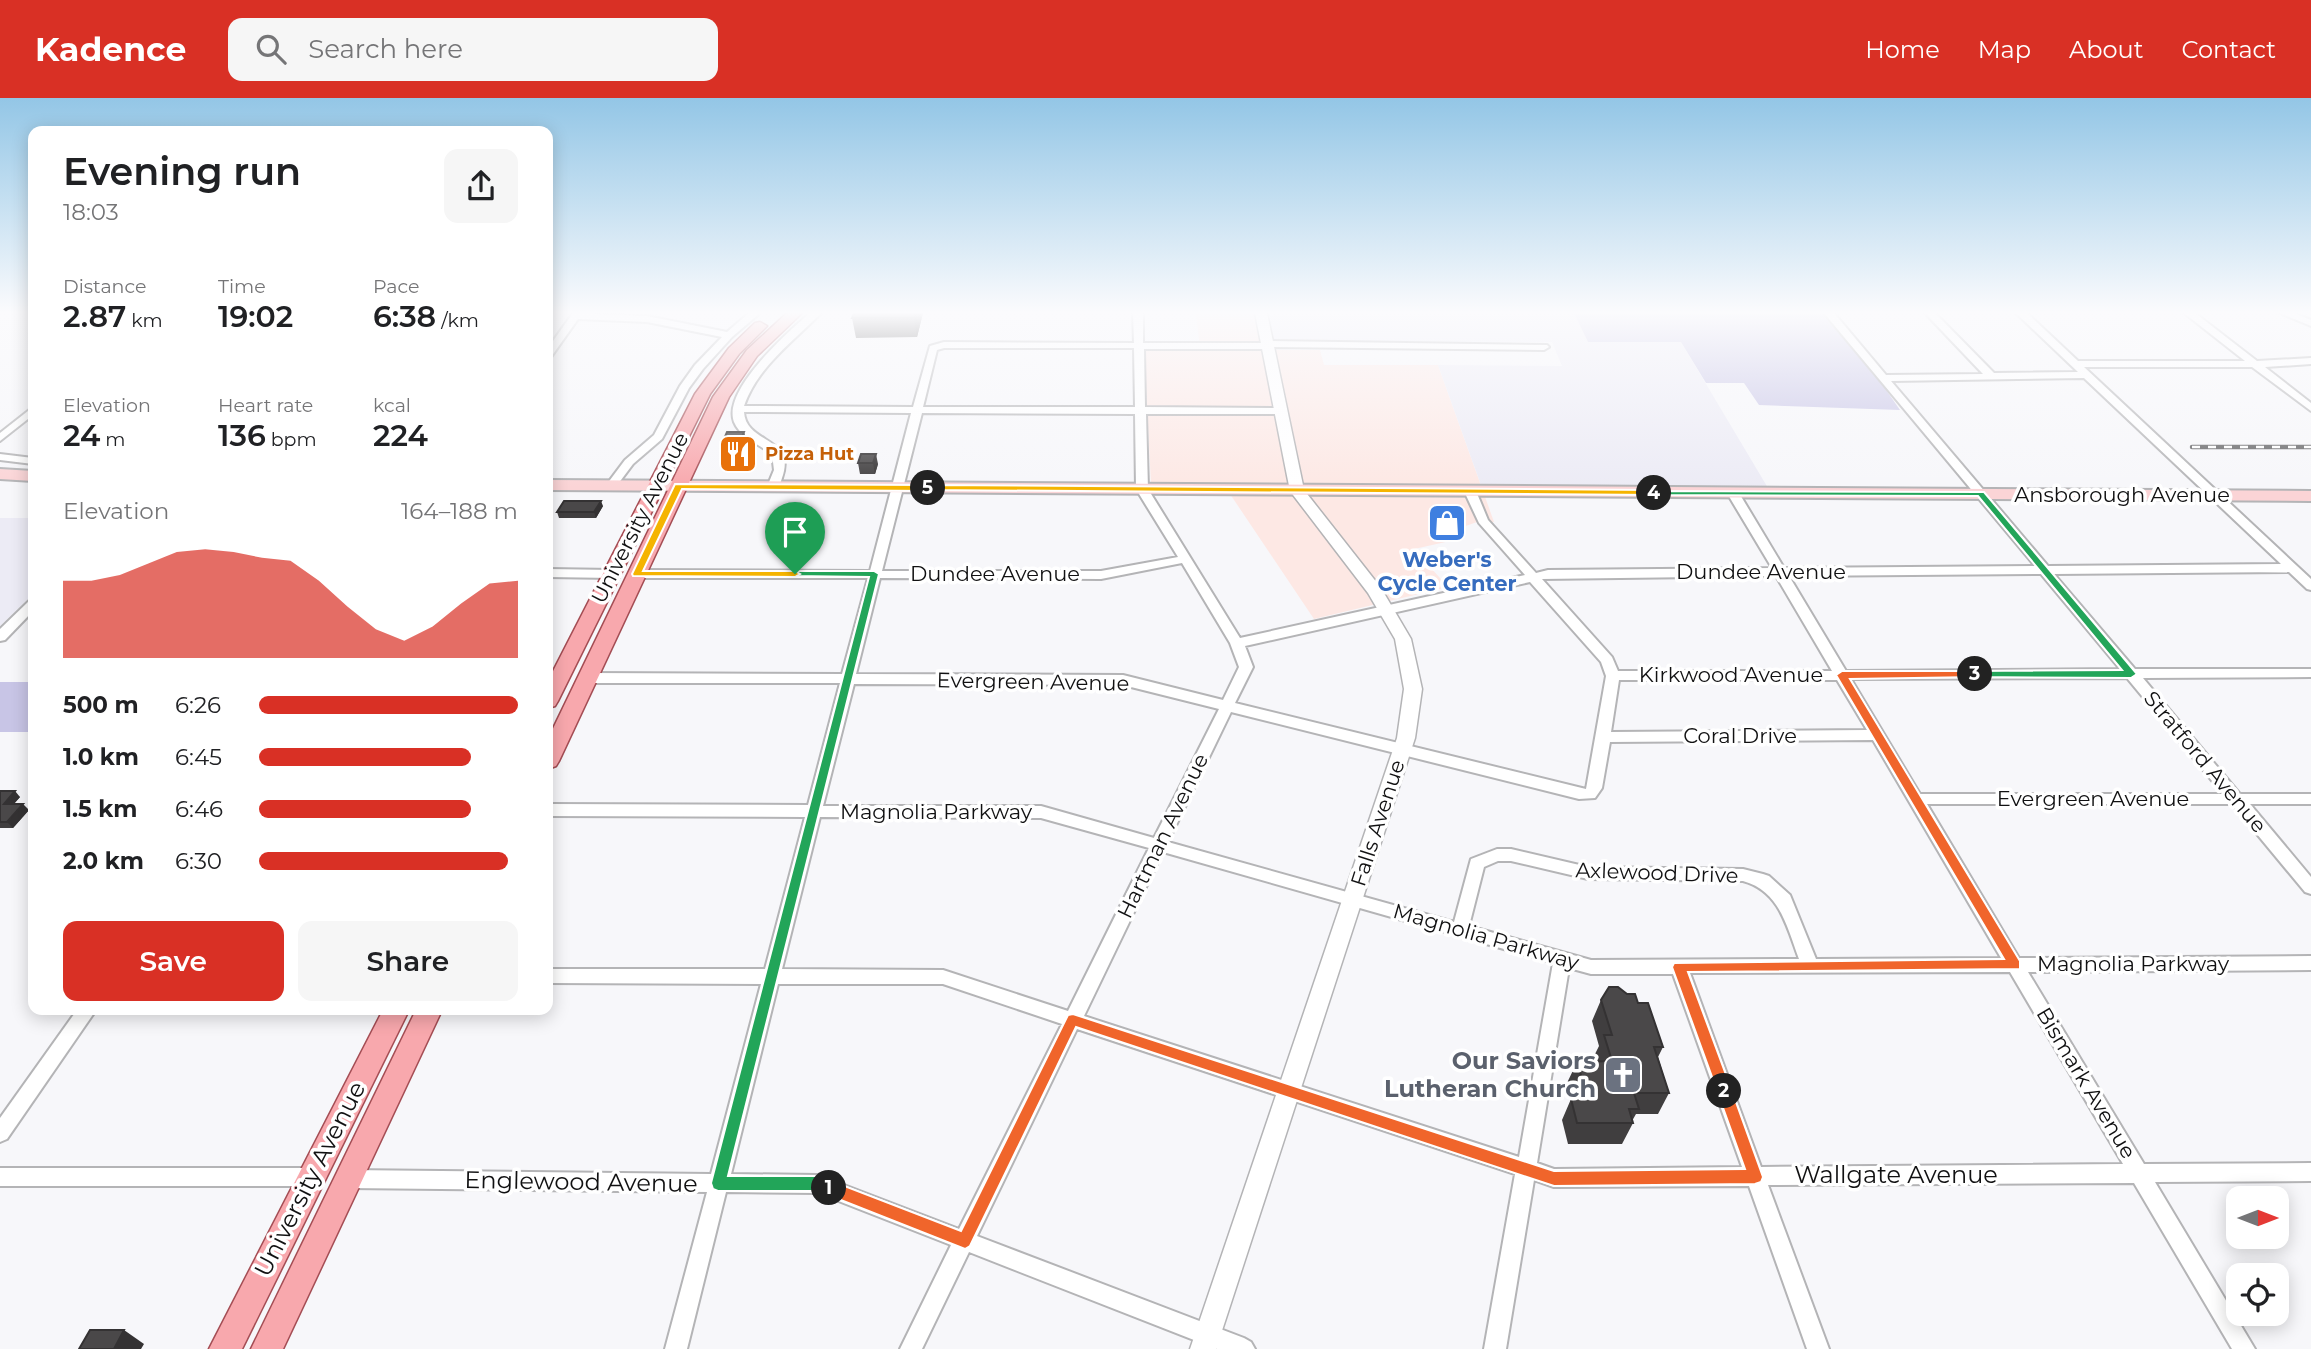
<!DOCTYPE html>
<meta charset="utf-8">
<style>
body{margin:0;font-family:Montserrat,sans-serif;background:#f6f6f6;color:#202124;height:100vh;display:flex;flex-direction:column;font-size:26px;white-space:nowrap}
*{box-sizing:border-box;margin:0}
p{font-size:23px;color:#757577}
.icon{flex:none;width:38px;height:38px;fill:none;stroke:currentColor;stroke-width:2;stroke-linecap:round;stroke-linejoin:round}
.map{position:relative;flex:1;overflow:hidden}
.sheet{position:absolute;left:28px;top:28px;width:525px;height:889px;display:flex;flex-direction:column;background:#fff;border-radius:14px;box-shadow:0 4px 18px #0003}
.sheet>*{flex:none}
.needle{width:46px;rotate:90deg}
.controls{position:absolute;left:2226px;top:1088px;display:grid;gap:14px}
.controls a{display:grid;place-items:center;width:63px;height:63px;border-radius:14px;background:#fff;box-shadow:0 4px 18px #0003;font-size:35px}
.pin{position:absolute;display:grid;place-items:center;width:60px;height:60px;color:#fff;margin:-72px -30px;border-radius:50% 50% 50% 0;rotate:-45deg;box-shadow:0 0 7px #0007}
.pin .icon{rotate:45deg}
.km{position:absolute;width:35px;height:35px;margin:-18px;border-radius:50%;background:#222;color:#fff;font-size:19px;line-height:35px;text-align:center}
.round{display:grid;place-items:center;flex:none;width:74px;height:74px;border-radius:14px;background:#f6f6f6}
.headline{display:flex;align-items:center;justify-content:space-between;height:119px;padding:0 35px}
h1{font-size:38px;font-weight:600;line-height:52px}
.metrics{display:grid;grid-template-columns:repeat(3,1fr);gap:10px;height:119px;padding:7px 35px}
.metrics div{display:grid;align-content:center}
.metrics b{font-size:30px;font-weight:600}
.metrics small{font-size:19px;font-weight:400}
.metrics p{font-size:19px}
.chart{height:196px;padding:14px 35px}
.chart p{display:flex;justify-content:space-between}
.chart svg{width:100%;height:126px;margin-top:7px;fill:#d93025;opacity:.7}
.action{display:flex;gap:14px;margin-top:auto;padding:14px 35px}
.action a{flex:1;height:80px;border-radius:14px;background:#d93025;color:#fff;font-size:28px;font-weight:600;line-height:80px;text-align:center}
.action a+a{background:#f6f6f6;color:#202124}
ul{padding:0 35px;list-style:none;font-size:23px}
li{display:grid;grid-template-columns:112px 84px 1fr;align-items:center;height:52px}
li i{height:18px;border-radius:9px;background:#d93025}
header{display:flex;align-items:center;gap:42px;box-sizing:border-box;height:98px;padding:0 35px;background:#d93025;color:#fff}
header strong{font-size:33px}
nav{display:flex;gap:38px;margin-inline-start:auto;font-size:24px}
.search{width:490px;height:63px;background:#f6f6f6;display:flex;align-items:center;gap:18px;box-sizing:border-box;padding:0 24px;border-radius:14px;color:#757577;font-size:26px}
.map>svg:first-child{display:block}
.commercial{fill:#fde8e4}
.built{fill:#ecebf5}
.green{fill:#c8c5e6}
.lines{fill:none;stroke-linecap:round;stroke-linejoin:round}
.minor-casing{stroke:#b4b4b6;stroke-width:4}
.tertiary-casing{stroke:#b4b4b6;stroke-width:3}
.secondary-casing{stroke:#b4b4b6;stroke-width:4}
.primary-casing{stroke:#a44d54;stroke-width:3}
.minor{fill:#fff;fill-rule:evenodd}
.tertiary{fill:#fff;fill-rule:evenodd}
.secondary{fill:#fbd4d6;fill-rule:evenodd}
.primary{fill:#f8a8ad;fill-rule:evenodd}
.rail-casing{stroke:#656567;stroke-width:4.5}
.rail{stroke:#fff;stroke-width:2.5;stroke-dasharray:8;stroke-linecap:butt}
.wall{fill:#403e3f}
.shaded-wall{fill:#343233}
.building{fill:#4a4849;stroke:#343233;stroke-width:2}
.split-1{fill:#22a559;stroke:#fff;stroke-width:2}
.split-2{fill:#f0652b;stroke:#fff;stroke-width:2}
.split-3{fill:#f0652b;stroke:#fff;stroke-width:2}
.split-4{fill:#22a559;stroke:#fff;stroke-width:2}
.split-5{fill:#f5b400;stroke:#fff;stroke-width:2}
.split-6{fill:#f5b400;stroke:#fff;stroke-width:2}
.labels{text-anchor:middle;stroke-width:7;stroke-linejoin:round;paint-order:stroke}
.far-food-label{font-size:18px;font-weight:bold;fill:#c56008;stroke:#fff;text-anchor:start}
.street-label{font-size:21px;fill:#111112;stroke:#fff}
.shop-label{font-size:21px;font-weight:bold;fill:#366cbe;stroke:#fff}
.near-worship-label{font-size:24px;font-weight:bold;fill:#5b616d;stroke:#fff;text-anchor:end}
.near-street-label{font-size:24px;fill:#111112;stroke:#fff}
</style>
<header>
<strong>Kadence</strong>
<div class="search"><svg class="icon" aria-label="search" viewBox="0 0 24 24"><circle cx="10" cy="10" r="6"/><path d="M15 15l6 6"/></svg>Search here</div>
<nav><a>Home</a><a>Map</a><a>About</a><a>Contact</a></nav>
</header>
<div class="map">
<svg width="2311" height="1251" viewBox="0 0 2311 1251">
<rect width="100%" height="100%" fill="#f7f7fa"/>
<polygon class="commercial" points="1196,215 1268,215 1275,252 1320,252 1324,267 1438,267 1494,424 1477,424 1446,435 1450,443 1414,451 1448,489 1314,521 1230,396 1151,386 1144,251 1200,250"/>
<g class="built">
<polygon points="1268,215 1574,215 1588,244 1681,244 1768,390 1482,390 1438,267 1562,268 1552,244 1272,243"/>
<polygon points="0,420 33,420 33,496 0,528"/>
</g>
<g class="green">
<polygon points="1574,215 1827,215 1855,247 1900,312 1759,307 1744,285 1706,285 1681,244 1588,244"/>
<rect x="0" y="584" width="33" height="50"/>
</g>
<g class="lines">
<defs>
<g id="minor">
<polygon points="573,215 647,218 727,234 749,215 760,215 732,239 703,271 689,290 662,341 633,366 615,390 611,391 605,388 607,386 625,362 654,337 680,288 695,267 722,239 647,224 578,221 551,259 548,260 548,250"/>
<path d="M810,215H821C793,244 758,268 744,308L913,309L930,248L944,244L1134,245L1133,215H1143V245H1262L1266,243L1547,247L1549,249L1544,252L1271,249L1267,251H1144L1145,309L1280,310L1285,313L1280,316H1146L1148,391L1240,540L1525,477L1479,425L1464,393L1470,390L1476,393L1488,422L1536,475L1548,472L1772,470L1727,395L1733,392L1739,395L1784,470L2035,468L1824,215H1834L1886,277L1983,276L1925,215H1935L1994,275L2078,274L2016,215H2027L2078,263H2245L2184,215H2195L2257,263L2311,260V266L2265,269L2311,305V313L2252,269H2084L2311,481V492L2307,491L2289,474L2054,476L2135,571H2311V579L2143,580L2240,696H2311V706H2250L2311,779V796L2305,794L2232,706H1927L2019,860L2311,858V872L2028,874L2144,1066L2311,1065V1083L2155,1084L2255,1251H2232L2134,1085L1768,1087L1829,1251H1807L1749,1088L1554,1089L1534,1082L1506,1251H1484L1515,1076L1077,931L977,1138L1244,1240L1251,1244L1255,1251H1217L969,1154L922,1251H900L951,1147L818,1095L726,1094L687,1251H665L707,1094L348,1090L341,1087L338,1081L341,1075L348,1072L711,1076L761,886L548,885V871H765L805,719L548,718V706L808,707L840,585H587L580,580L587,575L842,576L868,480H637L631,476L637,472L870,473L911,315L744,314C746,347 797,338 782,380C780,386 779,390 773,392L767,389L774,372L772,356C760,347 740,339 734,324C722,292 788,234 810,215ZM944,250H1134L1135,309H923L937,252ZM2084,280L2281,466L2048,468L1891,283ZM922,315L1135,316L1136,391L1178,459L1101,473H882ZM1182,465L1230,545L1239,569L1223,602L1123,577L856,576L880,480L1101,481ZM2041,476L2120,571L1846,573L1789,478ZM1776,478L1832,573H1618L1612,559L1542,481ZM1530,484L1601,564L1606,578L1586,691L1235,605L1253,569L1245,548ZM2127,580L2223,696H1920L1851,581ZM1619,582H1837L1867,632L1611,634ZM854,586L1123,587L1219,611L1154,740L1041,708H823ZM1231,614L1579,701L1595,700L1602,690L1610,644L1873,642L2001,860L1816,861L1790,797L1769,778L1763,776L1743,771L1588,769L1511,751H1497L1471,761L1454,824L1168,744ZM820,719L1041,720L1149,750L1068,913L943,872L782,871ZM1163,754L1553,865L1519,1059L1084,918ZM1498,763H1511L1588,781L1743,783C1780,793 1787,829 1799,861L1591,862L1469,828L1484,769ZM1569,870L1591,876H1673L1742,1069L1554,1071L1537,1065ZM2010,874L2123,1066L1761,1069L1690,875ZM778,886H943L1062,926L959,1131L818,1077L731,1076Z"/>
<polygon points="2280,215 2294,215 2311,222 2311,228"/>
<polygon points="33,309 33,317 0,343 0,335"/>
<polygon points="0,356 33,360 33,366 0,362"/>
<polygon points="548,471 613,472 619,476 613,480 548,479"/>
<polygon points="33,502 33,513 5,542 0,543 0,531 29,503"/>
<polygon points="77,912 96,912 7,1041 0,1044 0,1020"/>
<polygon points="0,1070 310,1070 317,1073 320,1079 317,1085 310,1088 0,1088"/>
</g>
<polygon id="tertiary" points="1255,215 1267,215 1304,392 1381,490 1411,541 1422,591 1415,640 1216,1251 1190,1251 1397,640 1404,591 1395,541 1368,495 1290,393"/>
<g id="secondary">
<polygon points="0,371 33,373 33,383 0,381"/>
<polygon points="548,382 2311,393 2311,403 548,392"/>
</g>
<g id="primary">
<polygon points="787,215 802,215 757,258 729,299 559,663 556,668 548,671 548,641 713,299 747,252"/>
<polygon points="760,224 767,228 739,256 710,296 558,603 555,608 548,610 548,583 695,296 729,250 755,225"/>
<polygon points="383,912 409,912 242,1251 209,1251"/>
<polygon points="416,912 442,912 283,1251 251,1251"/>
</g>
</defs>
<use href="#minor" class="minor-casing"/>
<use href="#tertiary" class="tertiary-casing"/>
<use href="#secondary" class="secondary-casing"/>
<use href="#primary" class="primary-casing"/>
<use href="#minor" class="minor"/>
<use href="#tertiary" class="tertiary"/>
<use href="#secondary" class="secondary"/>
<use href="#primary" class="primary"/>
<defs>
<polyline id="rail" points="2192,349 2311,349"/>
</defs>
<use href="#rail" class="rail-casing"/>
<use href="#rail" class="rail"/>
</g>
<g class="wall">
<polygon points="923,215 917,239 856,240 852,220"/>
<polygon points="744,334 748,350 742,364 725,364 721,348"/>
<polygon points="861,356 878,366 875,376 860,376 858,365"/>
<polygon points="603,408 596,420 559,420 557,414"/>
<polygon points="1435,412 1463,417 1461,428 1441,432 1433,423"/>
<polygon points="0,693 20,699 14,706 29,712 13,730 0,730"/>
<polygon points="1601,902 1638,905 1663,949 1658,959 1669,995 1658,1016 1636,1016 1632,1023 1633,1025 1622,1046 1568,1046 1562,1022 1571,1001 1572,1001 1567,985 1577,964 1596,963 1594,958 1599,948 1592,923"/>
</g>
<g class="shaded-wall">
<polygon points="915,215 923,215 917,239 914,220"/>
<polygon points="744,334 748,350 742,364 738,348"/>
<polygon points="876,356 878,366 875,376 873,365"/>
<polygon points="601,403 603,408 596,420 594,414"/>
<polygon points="1463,417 1461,428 1441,432 1443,421"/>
<polygon points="15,693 20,699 9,711 4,706"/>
<polygon points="23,706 29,712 13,730 7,724"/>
<polygon points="124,1232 144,1246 141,1251 117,1251 115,1249"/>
</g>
<g class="building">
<polygon points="854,215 915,215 914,220 852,220"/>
<polygon points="727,334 744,334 738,348 721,348"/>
<polygon points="861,356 876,356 873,365 858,365"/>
<polygon points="564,403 601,403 594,414 557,414"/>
<polygon points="1454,408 1463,417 1443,421 1435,412"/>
<polygon points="0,693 15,693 4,706 23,706 7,724 0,724"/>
<polygon points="1609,889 1618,889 1627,896 1635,896 1638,905 1648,905 1663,949 1654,949 1669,995 1634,995 1639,1011 1629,1011 1633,1025 1577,1025 1571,1001 1588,1001 1577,964 1612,963 1604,937 1612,937 1601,902"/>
<polygon points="90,1232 124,1232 115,1249 118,1249 117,1251 79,1251"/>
</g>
<linearGradient id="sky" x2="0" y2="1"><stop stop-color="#93c6e6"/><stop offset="0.55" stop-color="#fbfbfd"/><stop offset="1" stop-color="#fbfbfd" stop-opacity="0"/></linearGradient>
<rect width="2311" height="390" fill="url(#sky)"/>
<polygon class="split-1" points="795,473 874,473 879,476 728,1078 818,1078 834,1085 837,1090 834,1095 829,1098 818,1093 718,1093 713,1091 711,1085 869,479 792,478 790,476"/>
<polygon class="split-2" points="1073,916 1554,1073 1745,1071 1717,993 1724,987 1732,993 1763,1079 1761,1084 1755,1086 1554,1088 1076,929 970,1148 965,1151 823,1095 821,1090 823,1085 829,1082 961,1133 1068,917"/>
<polygon class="split-3" points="1975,573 1979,574 1979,579 1850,581 2020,863 2020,871 1688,874 1732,993 1724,1000 1719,998 1672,869 1674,865 2004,861 1836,577 1842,573"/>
<polygon class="split-4" points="1651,393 1984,394 2137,576 2131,580 1972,579 1972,574 1975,573 2122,572 1978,398 1654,397 1651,396"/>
<polygon class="split-5" points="928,387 1654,392 1659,395 1654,397 925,392 923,390"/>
<polygon class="split-6" points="675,386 928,387 933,390 928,393 682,391 643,473 795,473 800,476 795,479 633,478 632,476"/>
<defs>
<symbol id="restaurant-square" viewBox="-11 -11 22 22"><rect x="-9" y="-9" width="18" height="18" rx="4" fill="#e8710a" stroke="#fff"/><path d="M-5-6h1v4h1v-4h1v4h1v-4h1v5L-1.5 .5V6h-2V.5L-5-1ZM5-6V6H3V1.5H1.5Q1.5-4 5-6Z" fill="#fff"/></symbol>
<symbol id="shop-square" viewBox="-11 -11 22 22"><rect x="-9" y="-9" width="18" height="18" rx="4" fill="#3f7fe0" stroke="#fff"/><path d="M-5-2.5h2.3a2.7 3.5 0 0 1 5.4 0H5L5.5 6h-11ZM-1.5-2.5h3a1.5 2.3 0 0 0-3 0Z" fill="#fff"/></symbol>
<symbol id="church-square" viewBox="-11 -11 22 22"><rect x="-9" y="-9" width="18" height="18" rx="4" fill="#6b7280" stroke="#fff"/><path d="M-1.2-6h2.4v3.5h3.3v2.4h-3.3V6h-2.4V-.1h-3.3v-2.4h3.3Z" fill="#fff"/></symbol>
</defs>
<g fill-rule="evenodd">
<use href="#restaurant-square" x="716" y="334" width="44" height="44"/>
<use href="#shop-square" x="1425" y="403" width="44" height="44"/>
<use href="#church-square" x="1601" y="955" width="44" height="44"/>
</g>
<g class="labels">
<g class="far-food-label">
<text x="765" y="362">Pizza Hut</text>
</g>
<g class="street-label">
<text x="2122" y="404">Ansborough Avenue</text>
<text transform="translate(640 420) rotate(-63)" y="7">University Avenue</text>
<text x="1761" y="481">Dundee Avenue</text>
<text x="995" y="483">Dundee Avenue</text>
<text x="1731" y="584">Kirkwood Avenue</text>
<text transform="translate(1033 584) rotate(1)" y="7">Evergreen Avenue</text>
<text x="1740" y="645">Coral Drive</text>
<text transform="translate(2205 664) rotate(50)" y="7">Stratford Avenue</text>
<text x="2093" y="708">Evergreen Avenue</text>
<text x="936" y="721">Magnolia Parkway</text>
<text transform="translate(1378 725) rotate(-72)" y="7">Falls Avenue</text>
<text transform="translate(1163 738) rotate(-64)" y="7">Hartman Avenue</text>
<text transform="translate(1657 775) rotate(2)" y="7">Axlewood Drive</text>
<text transform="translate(1486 839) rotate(16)" y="7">Magnolia Parkway</text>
<text x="2133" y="873">Magnolia Parkway</text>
<text transform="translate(2086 985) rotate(59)" y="7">Bismark Avenue</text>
</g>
<g class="shop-label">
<text x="1447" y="469">Weber's<tspan x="1447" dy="24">Cycle Center</tspan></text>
</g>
<g class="near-worship-label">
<text x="1596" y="971">Our Saviors<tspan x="1596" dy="28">Lutheran Church</tspan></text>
</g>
<g class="near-street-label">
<text x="1896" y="1085">Wallgate Avenue</text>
<text transform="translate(310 1081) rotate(-63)" y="8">University Avenue</text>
<text transform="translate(581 1084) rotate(1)" y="8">Englewood Avenue</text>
</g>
</g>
</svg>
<div class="controls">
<a><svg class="needle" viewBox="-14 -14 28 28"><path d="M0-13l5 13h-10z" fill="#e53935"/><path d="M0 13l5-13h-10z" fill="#757577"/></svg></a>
<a><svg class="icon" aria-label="locate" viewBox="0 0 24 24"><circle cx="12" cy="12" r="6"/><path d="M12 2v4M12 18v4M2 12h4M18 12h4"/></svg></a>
</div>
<div class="pin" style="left:795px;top:476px;background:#1e9e55"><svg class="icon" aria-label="arrive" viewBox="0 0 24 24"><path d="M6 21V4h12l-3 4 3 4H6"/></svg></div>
<b class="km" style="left:829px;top:1090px">1</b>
<b class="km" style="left:1724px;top:993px">2</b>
<b class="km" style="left:1975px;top:576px">3</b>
<b class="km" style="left:1654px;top:395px">4</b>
<b class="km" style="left:928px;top:390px">5</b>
<section class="sheet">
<div class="headline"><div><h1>Evening run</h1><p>18:03</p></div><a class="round"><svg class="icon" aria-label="share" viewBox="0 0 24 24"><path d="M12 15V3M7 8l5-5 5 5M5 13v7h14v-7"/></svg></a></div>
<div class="metrics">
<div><p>Distance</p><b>2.87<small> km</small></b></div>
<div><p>Time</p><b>19:02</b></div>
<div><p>Pace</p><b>6:38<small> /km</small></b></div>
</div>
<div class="metrics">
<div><p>Elevation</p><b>24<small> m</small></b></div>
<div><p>Heart rate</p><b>136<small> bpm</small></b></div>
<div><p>kcal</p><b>224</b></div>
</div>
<div class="chart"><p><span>Elevation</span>164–188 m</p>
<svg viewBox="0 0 160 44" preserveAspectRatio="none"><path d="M0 44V17L10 17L20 15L30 11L40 7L50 6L60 7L70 9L80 10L90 17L100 26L110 34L120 38L130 33L140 25L150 18L160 17V44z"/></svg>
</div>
<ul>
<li><b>500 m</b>6:26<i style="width:100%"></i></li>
<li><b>1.0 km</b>6:45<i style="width:82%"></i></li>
<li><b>1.5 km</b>6:46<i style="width:82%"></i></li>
<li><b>2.0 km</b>6:30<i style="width:96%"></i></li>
</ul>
<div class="action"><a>Save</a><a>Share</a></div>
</section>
</div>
